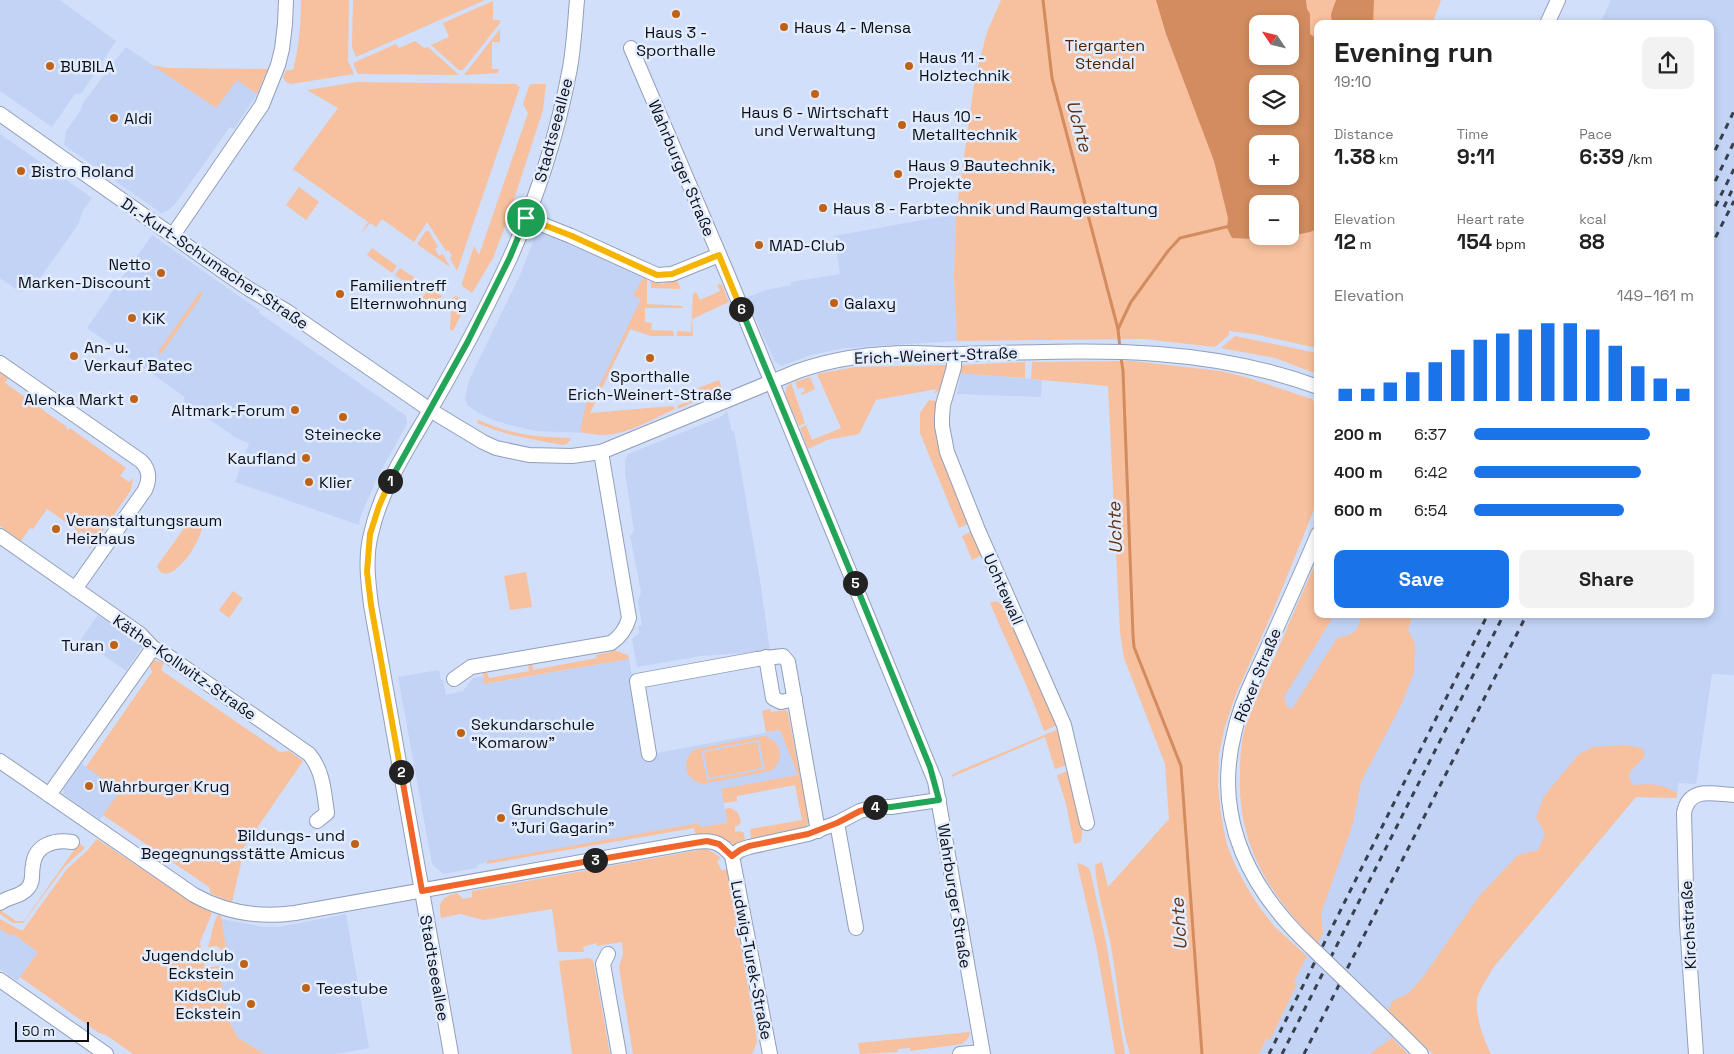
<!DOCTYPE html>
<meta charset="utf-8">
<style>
body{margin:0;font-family:"Space Grotesk",sans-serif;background:#f2f2f2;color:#222;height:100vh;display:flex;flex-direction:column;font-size:19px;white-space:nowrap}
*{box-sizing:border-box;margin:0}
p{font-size:16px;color:#767676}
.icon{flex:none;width:28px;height:28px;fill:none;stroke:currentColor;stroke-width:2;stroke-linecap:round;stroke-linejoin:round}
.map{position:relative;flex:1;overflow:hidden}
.side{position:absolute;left:1314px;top:20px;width:400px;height:598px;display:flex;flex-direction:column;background:#fff;border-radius:10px;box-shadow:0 2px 8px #0003}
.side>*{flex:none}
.needle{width:32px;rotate:305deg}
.controls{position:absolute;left:1249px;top:15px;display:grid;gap:10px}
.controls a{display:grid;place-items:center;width:50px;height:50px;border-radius:10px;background:#fff;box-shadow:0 2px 8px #0003;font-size:25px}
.scale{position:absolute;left:15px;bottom:12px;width:74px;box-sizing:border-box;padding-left:5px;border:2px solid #0a0f18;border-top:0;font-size:14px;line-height:18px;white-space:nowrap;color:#0a0f18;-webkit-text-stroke:4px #e3ecfd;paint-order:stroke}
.pin{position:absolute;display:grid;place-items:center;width:42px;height:42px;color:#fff;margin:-21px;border:2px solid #fff;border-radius:50%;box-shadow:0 1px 5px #0007}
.km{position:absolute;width:25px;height:25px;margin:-12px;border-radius:50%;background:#222;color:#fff;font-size:14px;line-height:25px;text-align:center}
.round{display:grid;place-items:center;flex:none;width:52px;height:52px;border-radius:10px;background:#f2f2f2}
.summary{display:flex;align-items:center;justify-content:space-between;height:85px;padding:0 20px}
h1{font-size:28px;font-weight:700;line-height:38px}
.stats{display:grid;grid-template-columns:repeat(3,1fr);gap:8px;height:85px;padding:5px 20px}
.stats div{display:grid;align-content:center}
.stats b{font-size:21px;font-weight:700}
.stats small{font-size:14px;font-weight:400}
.stats p{font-size:14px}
.chart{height:140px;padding:10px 20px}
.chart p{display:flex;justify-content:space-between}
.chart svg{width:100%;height:90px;margin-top:5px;stroke:#1a73e8;stroke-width:6}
.primary-button{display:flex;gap:10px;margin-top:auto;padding:10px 20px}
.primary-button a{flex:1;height:58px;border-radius:10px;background:#1a73e8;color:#fff;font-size:20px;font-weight:700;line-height:58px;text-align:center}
.primary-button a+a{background:#f2f2f2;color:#222}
ul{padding:0 20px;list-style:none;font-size:16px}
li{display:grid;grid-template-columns:80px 60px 1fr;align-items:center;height:38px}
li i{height:12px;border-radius:6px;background:#1a73e8}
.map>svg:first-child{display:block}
.built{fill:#c2d3f5}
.green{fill:#f7c09e;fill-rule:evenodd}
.water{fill:#d28c5f;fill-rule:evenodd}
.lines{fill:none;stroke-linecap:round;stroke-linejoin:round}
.stream{stroke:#d28c5f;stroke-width:3}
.minor-casing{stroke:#929fb9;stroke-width:16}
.minor{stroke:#fff;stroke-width:14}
.rail{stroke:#383f4d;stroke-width:3;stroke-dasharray:6 6;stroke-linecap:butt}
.minor-bridge-casing{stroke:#929fb9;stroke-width:16;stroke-linecap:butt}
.minor-bridge{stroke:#fff;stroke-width:14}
.split-1-casing{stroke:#fff;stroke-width:10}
.split-2-casing{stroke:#fff;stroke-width:10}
.split-3-casing{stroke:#fff;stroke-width:10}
.split-4-casing{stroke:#fff;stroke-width:10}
.split-5-casing{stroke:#fff;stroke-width:10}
.split-6-casing{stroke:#fff;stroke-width:10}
.split-7-casing{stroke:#fff;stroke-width:10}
.split-1{stroke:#22a559;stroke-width:6}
.split-2{stroke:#f5b400;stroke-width:6}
.split-3{stroke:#f0652b;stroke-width:6}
.split-4{stroke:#f0652b;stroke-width:6}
.split-5{stroke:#22a559;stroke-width:6}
.split-6{stroke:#22a559;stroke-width:6}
.split-7{stroke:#f5b400;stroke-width:6}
.poi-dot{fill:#c06216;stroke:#e3ecfd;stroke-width:2}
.labels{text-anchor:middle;stroke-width:5;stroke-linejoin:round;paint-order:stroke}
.poi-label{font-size:16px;fill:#0a0f18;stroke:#e3ecfd;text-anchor:start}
.park-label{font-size:16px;fill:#502300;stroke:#e3ecfd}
.street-label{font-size:16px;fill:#0a0f18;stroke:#e3ecfd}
.water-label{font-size:18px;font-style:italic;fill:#633413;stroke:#e3ecfd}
</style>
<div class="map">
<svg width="1734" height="1054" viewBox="0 0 1734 1054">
<rect width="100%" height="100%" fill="#d1dffb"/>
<g class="built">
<polygon points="0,0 60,0 116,41 81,94 75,94 52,127 0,91"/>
<polygon points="1611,0 1734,0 1734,675 1712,674 1696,784 1678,783 1677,798 1636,797 1392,1037 1408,1054 1259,1054 1267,1038 1270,1039 1297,984 1294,982 1307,956 1309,957 1318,943 1323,932 1262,709 1318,614 1710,614 1710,24 1600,24"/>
<polygon points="126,47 216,108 237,79 257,94 234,129 230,127 176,203 169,210 161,213 64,145 66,131 81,110 82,105 109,68"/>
<polygon points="0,134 92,198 82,212 79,223 33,288 20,292 0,278"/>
<polygon points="956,214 954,277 957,341 845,348 811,355 781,366 775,362 746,298 766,290 791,285 791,282 840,274 834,236"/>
<polygon points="541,231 600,256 645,278 645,299 590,413 587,433 535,431 510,425 493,420 474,410 468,406 465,399 469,380 520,275 536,234"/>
<polygon points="152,235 260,311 259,313 405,415 407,420 407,424 378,476 360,518 359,525 235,482 249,443 236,438 183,401 185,397 87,328"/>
<polygon points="961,373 1042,380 1041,397 957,394"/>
<polygon points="727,411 732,431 734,431 760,580 770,651 701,656 637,667 632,639 639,633 638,626 642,625 638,601 641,592 630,536 634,531 625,473 625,460 628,454 703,424 722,416"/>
<polygon points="98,615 139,643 140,646 140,650 126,671 81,639"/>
<polygon points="629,659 646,755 780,730 798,775 722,789 727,823 700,827 699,823 487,862 477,865 477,868 443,874 432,864 398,677 439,670 441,680 443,680 446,695 463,691 473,678 484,676 485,684"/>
<polygon points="81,763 120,791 100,820 63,794 64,788"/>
<polygon points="346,914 369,1048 336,1054 265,1054 238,1038 229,1020 218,966 223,965 222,956 227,954 221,919 265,927 279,927"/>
<polygon points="0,929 11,936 13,934 38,952 17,981 0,969"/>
</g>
<g class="green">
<path d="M301,0H349L348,61L354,74L291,84L286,82L283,77L286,70H293C299,47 301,24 301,0Z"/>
<polygon points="353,0 485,0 356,57 352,47"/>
<path d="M1001,0H1441L1432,24H1318L1317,348L1254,334L1229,331V335L1215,347L1144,339L957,341L954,277L956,214L975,78L987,32ZM1258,24H1290V56H1258ZM1258,84H1290V116H1258ZM1258,144H1290V176H1258ZM1258,204H1290V236H1258Z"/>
<polygon points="493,1 493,20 500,20 500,23 463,70 459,70 431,45 449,37 443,23"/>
<polygon points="500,29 500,42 492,42 492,69 499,69 498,73 464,75"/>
<polygon points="415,41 424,48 428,47 459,75 358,74 353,63 396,44 399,48"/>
<polygon points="152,65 168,68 268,69 257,94 237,80 216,108"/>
<polygon points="357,82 517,84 517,86 520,87 457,271 450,258 452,256 448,250 446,251 427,222 414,242 382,219 376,227 370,223 361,234 368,222 293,169 338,108 307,90"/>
<polygon points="532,84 546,84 543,110 506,224 493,258 472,293 462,286 462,283 474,246 479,255 528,113 523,104 529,86"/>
<polygon points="299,187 319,202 306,220 286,205"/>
<polygon points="426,231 429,231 438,247 435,249 439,256 443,254 450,267 417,244"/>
<polygon points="372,248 397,266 392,273 367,255"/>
<polygon points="400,268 427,286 422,293 395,275"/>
<polygon points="686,275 687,276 677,281 681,289 651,288 651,280 662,284"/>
<path d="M644,277L647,278V304L683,306L682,308H645V322L652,323L651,330L673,331L674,336H651L630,329L590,413L672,406L674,407L675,409C655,418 626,435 604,435C596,435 588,433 580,432L589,390L596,393L641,299L633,296Z"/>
<polygon points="720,284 722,285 729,302 692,319 693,336 677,336 677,331 691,332 693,294 696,292 700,300 720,291 717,285"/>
<polygon points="429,288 442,296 436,304 430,307 420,301"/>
<polygon points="200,292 203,294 161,354 158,352"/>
<polygon points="456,296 467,303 453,331 450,329 452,298"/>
<polygon points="1235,336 1317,353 1317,374 1275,358 1221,348"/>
<path d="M1132,361L1220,371L1245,377L1312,399L1317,406V502L1273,611L1236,694L1225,726L1219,754L1218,785L1221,815L1227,845L1236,867L1246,886L1260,908L1275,927L1307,956L1294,982L1297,984L1270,1040L1267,1038L1259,1054H1130C1120,1021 1118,986 1112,952C1107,922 1097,895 1095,865L1102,862L1108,887L1169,819L1165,764L1124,658L1120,632L1108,386L1031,379L1032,362Z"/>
<polygon points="1025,362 1025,378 957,373 958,365"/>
<path d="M949,365C946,376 944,390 933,394L937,389L876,400L859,434L827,440L808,449L800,428L806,425L812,440L841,428L817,374L855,367Z"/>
<polygon points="0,373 8,378 5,383 67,427 66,429 68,430 70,428 126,468 120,476 129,482 133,478 131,490 90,549 88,546 92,539 81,531 77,536 74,534 77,530 47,509 33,529 30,528 21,541 0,526"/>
<polygon points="810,377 815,389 802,395 801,393 805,391 803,387 798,389 795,382"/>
<polygon points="719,380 722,389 678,409 677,406 701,395 698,388"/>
<polygon points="791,383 805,423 799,426 785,394 787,386"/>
<polygon points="929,400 936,401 938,403 969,523 959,528 920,433 920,413"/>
<path d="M478,420C512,435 536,437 571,438L568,443L563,445C533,440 504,435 477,423Z"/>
<path d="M192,517L202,520L204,523C201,533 197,543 191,552C185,562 164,586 157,566Z"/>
<polygon points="972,531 982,555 972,560 962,536"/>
<path d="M1317,560L1318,614H1327L1333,617L1284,697L1287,707L1292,709L1337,638C1354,635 1358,632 1362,614H1413L1408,630L1415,644L1414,672L1403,701L1361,782L1353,824L1321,913L1323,933L1318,943C1269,895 1237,844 1240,773C1240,757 1241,740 1246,724C1254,700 1265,677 1276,654C1289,623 1303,591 1317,560Z"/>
<polygon points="526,572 532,607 510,610 504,576"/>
<polygon points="233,591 243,598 229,618 219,610"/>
<path d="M996,601L1010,610L1057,725L1044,731C1029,687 1008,646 990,603Z"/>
<polygon points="611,649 628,655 629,659 484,684 483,673 487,672 489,678 529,671 528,664 532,663 533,670 597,658 596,655 611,652"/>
<polygon points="154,660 164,663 161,670 280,752 289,751 303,761 238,856 242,859 232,902 211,894 209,887 103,815 120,791 86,767 152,672 149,664"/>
<polygon points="770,709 771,712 786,710 788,713 809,822 805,829 751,839 750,829 802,820 795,785 737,796 737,801 724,803 721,789 798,775 780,730 766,732 762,711"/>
<polygon points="1061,728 1070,764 1055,769 1045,737 952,777 952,775 959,771"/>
<path d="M763,736C782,740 786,761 770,771L703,784C684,780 680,759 696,749ZM759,740L765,769L707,780L701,751Z"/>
<polygon points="757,742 762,768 709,778 704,752"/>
<path d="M1627,745L1643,749L1645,756L1629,773L1630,780L1633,785C1649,783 1664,784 1677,793V798L1636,797L1493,968C1488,977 1481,987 1478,996C1473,1012 1484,1040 1491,1054H1433L1388,1010L1393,1001L1409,993L1423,977L1480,895L1518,855L1538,850L1545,834L1536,817L1544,796L1579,754L1593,747Z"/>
<polygon points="1071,770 1083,825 1081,842 1074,844 1066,804 1057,775"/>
<path d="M729,808C738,810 739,814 741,822L739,825L735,827V832L740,831L744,833L745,842L736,846L719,836H696L694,828L487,864V861L699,823L700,827L727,823L725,809Z"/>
<polygon points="97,839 185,898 212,913 200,942 205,968 218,966 229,1021 238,1038 265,1054 133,1054 106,1035 99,1033 20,977 38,952 13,934 11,936 0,929 0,919 20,930 23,930 67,869 87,851"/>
<polygon points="79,843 85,848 65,866 23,923 13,923 0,914 0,910 16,921 24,921"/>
<path d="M705,849L711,851L721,858L717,861L722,871L727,869L756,1033L757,1042L752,1054H633L619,967L623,954L622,942L597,946L596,943L583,947L584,952H558L552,909L484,920L460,914L441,918C438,902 441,897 457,893L463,899L472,897V891Z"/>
<polygon points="1077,863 1086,866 1090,870 1106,942 1125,1054 1115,1054 1096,945"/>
<path d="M218,915L221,916L227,954L222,956L220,948L216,946L208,947C212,936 212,924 218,915Z"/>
<polygon points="589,958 593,960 610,1054 572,1054 559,961"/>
<polygon points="970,1032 969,1037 962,1044 910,1051 910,1048 898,1049 897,1052 860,1054 858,1043"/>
<polygon points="1392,1038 1408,1054 1370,1054"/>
</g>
<g class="water">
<path d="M1156,0H1306L1307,9L1310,14V34L1314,37H1318L1317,229L1310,232L1271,240L1232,238L1227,228L1228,218L1214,161L1166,34ZM1258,24H1290V56H1258ZM1258,84H1290V116H1258ZM1258,144H1290V176H1258ZM1258,204H1290V236H1258Z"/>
<polygon points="1336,0 1374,0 1373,24 1332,24 1331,14"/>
</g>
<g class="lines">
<g class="stream">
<polyline points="1043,0 1052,78 1118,329 1120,349"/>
<polyline points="1118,329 1131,302 1168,251 1180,238 1230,226"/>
<polyline points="1121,357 1123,371 1133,635 1134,647 1181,766 1202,1054"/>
</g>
<defs>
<g id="minor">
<polyline points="1547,24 1558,0"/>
<polyline points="631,48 727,273 935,781 983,1054"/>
<path d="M0,114L227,274L249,289L288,312L430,410L483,442L496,448L529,455L572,456L601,452L798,371C835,358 874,353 913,353C930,353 946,355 962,354C1086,351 1198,343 1318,387"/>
<polyline points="526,218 571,236 657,275 672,274 719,255"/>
<polyline points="173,235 262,105 278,65 282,49 285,24 286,0"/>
<polyline points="954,355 954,367 943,405 942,417 942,426 947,452 978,530 1064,725 1087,823"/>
<path d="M0,363L141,461C150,470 150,479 145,490L75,589"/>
<path d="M0,536L140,634L153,648L168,656L309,754C323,770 324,792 327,813L317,821"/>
<polyline points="766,657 773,698 781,702 795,699"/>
<path d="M454,679L471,667L611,643C620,637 626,629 629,618L601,452"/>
<polyline points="649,754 637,681 757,659 783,656 788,662 818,831"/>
<path d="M0,761L194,895C226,913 259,918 295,913L694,842C712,840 720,841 732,856L770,1054"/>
<polyline points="49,795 153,648"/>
<polyline points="837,823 856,928"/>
<polyline points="732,856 740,850 749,847 808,834 837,823 860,811 875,807 891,807 939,800"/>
<path d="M0,903C9,896 21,897 28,888C34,881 31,874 33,865C35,845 54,839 72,842"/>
<path d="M1311,947C1250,890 1213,819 1234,734C1240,706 1252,681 1264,656C1282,615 1301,575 1318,534"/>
<polyline points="608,954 603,964 619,1054"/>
<polyline points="0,980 106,1054"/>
<polyline points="1398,1031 1421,1054"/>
<path d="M451,1054L371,605C368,581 365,557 371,534C381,489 406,451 429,412C458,362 486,310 510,258C537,198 558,132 570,68C574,45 575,22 577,0"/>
<polyline points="960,1054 982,1052"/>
<path d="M1696,1054L1687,924L1684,813C1689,786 1713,794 1734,795"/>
</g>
</defs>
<use href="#minor" class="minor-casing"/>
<use href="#minor" class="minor"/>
<g class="rail">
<polyline points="1710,161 1734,111"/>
<polyline points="1710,192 1734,142"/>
<polyline points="1724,207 1734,186"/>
<polyline points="1710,217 1734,169"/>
<polyline points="1710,248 1734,201"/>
<polyline points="1269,1054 1488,614"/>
<polyline points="1282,1054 1504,614"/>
<polyline points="1304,1054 1527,614"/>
</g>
<defs>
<polyline id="minor-bridge" points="1311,947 1398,1031"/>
</defs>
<use href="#minor-bridge" class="minor-bridge-casing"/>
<use href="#minor-bridge" class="minor-bridge"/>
</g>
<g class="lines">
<defs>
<polyline id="split-1" points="390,481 467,343 510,257 526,218"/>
<polyline id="split-2" points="390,481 379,506 370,534 367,572 371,605 401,772"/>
<polyline id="split-3" points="401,772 422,891 595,860"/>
<polyline id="split-4" points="595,860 707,841 719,844 732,856 740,850 749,846 808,834 837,823 860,811 875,807"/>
<polyline id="split-5" points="855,583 930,767 939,800 891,807 875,807"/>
<polyline id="split-6" points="741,309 855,583"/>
<polyline id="split-7" points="526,218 572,236 657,275 672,274 719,255 741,309"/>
</defs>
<use href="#split-1" class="split-1-casing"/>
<use href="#split-2" class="split-2-casing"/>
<use href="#split-3" class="split-3-casing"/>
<use href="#split-4" class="split-4-casing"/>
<use href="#split-5" class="split-5-casing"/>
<use href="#split-6" class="split-6-casing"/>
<use href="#split-7" class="split-7-casing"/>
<use href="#split-1" class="split-1"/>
<use href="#split-2" class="split-2"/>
<use href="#split-3" class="split-3"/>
<use href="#split-4" class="split-4"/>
<use href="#split-5" class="split-5"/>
<use href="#split-6" class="split-6"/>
<use href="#split-7" class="split-7"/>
</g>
<g class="poi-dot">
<circle cx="676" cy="14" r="5"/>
<circle cx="784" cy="27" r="5"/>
<circle cx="50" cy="66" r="5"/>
<circle cx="909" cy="66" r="5"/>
<circle cx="815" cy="94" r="5"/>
<circle cx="114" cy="118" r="5"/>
<circle cx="902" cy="125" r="5"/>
<circle cx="21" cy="171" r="5"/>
<circle cx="898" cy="174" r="5"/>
<circle cx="823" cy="208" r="5"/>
<circle cx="759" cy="245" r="5"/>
<circle cx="161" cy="273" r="5"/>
<circle cx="340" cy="294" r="5"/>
<circle cx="834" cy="303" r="5"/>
<circle cx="132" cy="318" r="5"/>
<circle cx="74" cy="356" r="5"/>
<circle cx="650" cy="358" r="5"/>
<circle cx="134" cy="399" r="5"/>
<circle cx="295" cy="410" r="5"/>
<circle cx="343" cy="417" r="5"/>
<circle cx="306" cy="458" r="5"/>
<circle cx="309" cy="482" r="5"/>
<circle cx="56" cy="529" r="5"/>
<circle cx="114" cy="645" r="5"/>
<circle cx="461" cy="733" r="5"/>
<circle cx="89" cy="786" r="5"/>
<circle cx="501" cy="818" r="5"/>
<circle cx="355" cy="844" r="5"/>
<circle cx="244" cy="964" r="5"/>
<circle cx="306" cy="988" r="5"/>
<circle cx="251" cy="1004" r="5"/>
</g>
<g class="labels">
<g class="poi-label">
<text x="794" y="33">Haus 4 - Mensa</text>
<text x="676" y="38" text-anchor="middle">Haus 3 -<tspan x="676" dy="18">Sporthalle</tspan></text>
<text x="919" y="63">Haus 11 -<tspan x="919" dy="18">Holztechnik</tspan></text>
<text x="60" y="72">BUBILA</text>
<text x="815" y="118" text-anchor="middle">Haus 6 - Wirtschaft<tspan x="815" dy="18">und Verwaltung</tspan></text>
<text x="912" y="122">Haus 10 -<tspan x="912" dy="18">Metalltechnik</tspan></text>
<text x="124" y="124">Aldi</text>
<text x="908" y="171">Haus 9 Bautechnik,<tspan x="908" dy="18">Projekte</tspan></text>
<text x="31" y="177">Bistro Roland</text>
<text x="833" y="214">Haus 8 - Farbtechnik und Raumgestaltung</text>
<text x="769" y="251">MAD-Club</text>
<text x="151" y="270" text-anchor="end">Netto<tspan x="151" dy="18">Marken-Discount</tspan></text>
<text x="350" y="291">Familientreff<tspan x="350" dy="18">Elternwohnung</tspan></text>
<text x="844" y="309">Galaxy</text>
<text x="142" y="324">KiK</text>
<text x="84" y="353">An- u.<tspan x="84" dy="18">Verkauf Batec</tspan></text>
<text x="650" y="382" text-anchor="middle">Sporthalle<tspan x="650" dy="18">Erich-Weinert-Straße</tspan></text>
<text x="124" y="405" text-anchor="end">Alenka Markt</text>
<text x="285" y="416" text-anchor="end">Altmark-Forum</text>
<text x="343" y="440" text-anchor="middle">Steinecke</text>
<text x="296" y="464" text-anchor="end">Kaufland</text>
<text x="319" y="488">Klier</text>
<text x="66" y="526">Veranstaltungsraum<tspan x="66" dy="18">Heizhaus</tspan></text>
<text x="104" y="651" text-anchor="end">Turan</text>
<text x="471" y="730">Sekundarschule<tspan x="471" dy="18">"Komarow"</tspan></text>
<text x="99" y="792">Wahrburger Krug</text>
<text x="511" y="815">Grundschule<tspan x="511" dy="18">"Juri Gagarin"</tspan></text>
<text x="345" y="841" text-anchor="end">Bildungs- und<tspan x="345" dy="18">Begegnungsstätte Amicus</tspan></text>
<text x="234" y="961" text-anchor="end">Jugendclub<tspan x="234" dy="18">Eckstein</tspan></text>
<text x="316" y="994">Teestube</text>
<text x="241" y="1001" text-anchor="end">KidsClub<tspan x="241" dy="18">Eckstein</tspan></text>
</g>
<g class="park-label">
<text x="1105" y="51">Tiergarten<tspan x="1105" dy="18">Stendal</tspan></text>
</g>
<g class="street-label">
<text transform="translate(553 130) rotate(-75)" y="6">Stadtseeallee</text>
<text transform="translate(682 168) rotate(67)" y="6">Wahrburger Straße</text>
<text transform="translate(215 263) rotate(34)" y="6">Dr.-Kurt-Schumacher-Straße</text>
<text transform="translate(936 355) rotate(-2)" y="6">Erich-Weinert-Straße</text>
<text transform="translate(1004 589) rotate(66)" y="6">Uchtewall</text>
<text transform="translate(185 667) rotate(35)" y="6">Käthe-Kollwitz-Straße</text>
<text transform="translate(1257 675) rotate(-68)" y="6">Röxer Straße</text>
<text transform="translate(955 896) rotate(81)" y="6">Wahrburger Straße</text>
<text transform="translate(1688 925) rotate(-93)" y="6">Kirchstraße</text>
<text transform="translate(752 960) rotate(79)" y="6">Ludwig-Turek-Straße</text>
<text transform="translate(435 968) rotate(80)" y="6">Stadtseeallee</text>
</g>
<g class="water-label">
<text transform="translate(1079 126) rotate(75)" y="6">Uchte</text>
<text transform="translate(1115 528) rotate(-92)" y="6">Uchte</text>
<text transform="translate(1179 924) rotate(-94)" y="6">Uchte</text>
</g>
</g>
</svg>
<div class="controls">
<a><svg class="needle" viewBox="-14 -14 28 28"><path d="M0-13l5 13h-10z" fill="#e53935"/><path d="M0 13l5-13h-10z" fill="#767676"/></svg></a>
<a><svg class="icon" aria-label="layers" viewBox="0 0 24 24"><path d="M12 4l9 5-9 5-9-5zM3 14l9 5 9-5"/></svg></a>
<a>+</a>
<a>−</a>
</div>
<div class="scale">50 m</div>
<div class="pin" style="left:526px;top:218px;background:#1e9e55"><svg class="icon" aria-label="arrive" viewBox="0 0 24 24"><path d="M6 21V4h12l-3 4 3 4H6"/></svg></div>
<b class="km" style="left:390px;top:481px">1</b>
<b class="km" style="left:401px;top:772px">2</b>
<b class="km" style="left:595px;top:860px">3</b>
<b class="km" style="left:875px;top:807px">4</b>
<b class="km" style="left:855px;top:583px">5</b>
<b class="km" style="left:741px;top:309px">6</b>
<section class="side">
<div class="summary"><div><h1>Evening run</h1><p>19:10</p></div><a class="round"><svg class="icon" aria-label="share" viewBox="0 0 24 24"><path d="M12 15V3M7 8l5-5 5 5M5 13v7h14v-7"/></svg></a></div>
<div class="stats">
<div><p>Distance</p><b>1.38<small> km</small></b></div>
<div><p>Time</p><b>9:11</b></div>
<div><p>Pace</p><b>6:39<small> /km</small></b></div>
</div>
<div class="stats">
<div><p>Elevation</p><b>12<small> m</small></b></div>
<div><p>Heart rate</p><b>154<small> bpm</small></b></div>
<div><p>kcal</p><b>88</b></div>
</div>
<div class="chart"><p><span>Elevation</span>149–161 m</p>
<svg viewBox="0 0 160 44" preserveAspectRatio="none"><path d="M5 44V38M15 44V38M25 44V35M35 44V30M45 44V25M55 44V19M65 44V14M75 44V11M85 44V9M95 44V6M105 44V6M115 44V9M125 44V17M135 44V27M145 44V33M155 44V38"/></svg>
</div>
<ul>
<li><b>200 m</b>6:37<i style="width:80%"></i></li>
<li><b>400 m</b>6:42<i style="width:76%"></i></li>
<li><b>600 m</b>6:54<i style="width:68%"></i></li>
</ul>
<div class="primary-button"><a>Save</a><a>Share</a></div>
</section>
</div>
